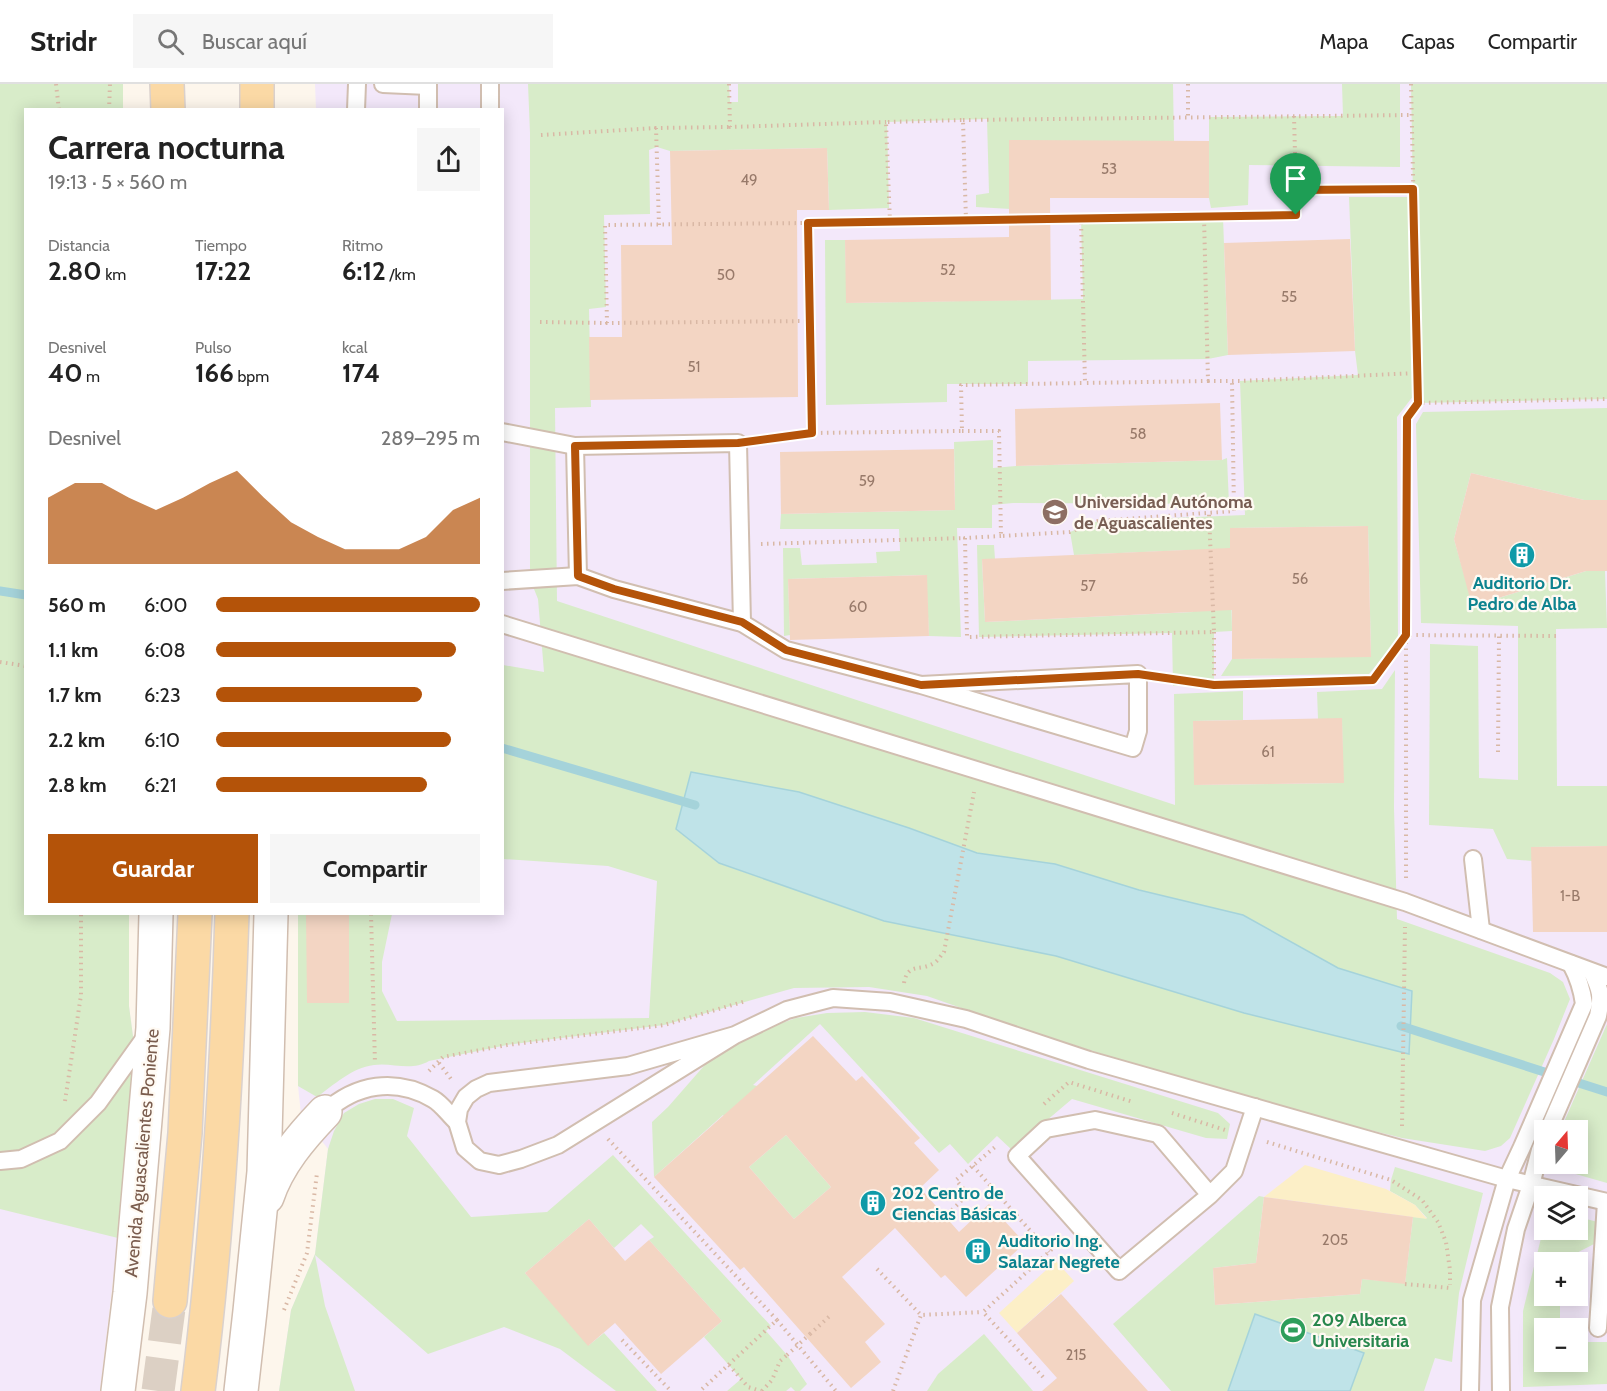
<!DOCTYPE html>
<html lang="es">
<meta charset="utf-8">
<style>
body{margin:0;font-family:Cabin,sans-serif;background:#f6f6f6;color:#222;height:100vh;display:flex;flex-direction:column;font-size:22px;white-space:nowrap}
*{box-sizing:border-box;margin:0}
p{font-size:20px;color:#767676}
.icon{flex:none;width:33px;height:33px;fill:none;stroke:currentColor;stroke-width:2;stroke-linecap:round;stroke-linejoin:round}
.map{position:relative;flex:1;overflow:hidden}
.drawer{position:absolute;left:24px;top:24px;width:480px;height:807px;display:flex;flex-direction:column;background:#fff;border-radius:0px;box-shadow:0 3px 15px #0003}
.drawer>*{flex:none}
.needle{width:39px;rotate:19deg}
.tools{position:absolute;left:1534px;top:1036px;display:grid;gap:12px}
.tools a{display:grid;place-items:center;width:54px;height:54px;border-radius:0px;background:#fff;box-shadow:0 3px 15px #0003;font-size:30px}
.pin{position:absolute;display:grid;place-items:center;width:51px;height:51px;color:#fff;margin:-62px -26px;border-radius:50% 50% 50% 0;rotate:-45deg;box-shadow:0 0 6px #0007}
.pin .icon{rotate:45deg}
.round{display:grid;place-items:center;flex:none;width:63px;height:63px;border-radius:0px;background:#f6f6f6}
.overview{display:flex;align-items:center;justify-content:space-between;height:102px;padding:0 24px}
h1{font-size:33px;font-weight:800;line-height:45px}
.figures{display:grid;grid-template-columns:repeat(3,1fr);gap:9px;height:102px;padding:6px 24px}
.figures div{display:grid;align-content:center}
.figures b{font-size:26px;font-weight:800}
.figures small{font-size:16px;font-weight:400}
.figures p{font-size:16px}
.chart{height:168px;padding:12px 24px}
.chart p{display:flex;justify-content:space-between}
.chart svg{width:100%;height:108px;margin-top:6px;fill:#b45309;opacity:.7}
.action{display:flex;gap:12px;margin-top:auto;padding:12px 24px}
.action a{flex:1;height:69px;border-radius:0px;background:#b45309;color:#fff;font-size:24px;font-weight:800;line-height:69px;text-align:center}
.action a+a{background:#f6f6f6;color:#222}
ul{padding:0 24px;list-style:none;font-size:20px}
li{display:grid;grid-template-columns:96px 72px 1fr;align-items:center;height:45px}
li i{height:15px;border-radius:8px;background:#b45309}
header{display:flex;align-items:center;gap:36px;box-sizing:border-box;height:84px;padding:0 30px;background:#fff;border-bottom:2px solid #e0e0e0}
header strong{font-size:28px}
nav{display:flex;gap:33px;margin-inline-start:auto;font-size:21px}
.search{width:420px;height:54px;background:#f6f6f6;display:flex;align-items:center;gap:15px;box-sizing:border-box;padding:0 21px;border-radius:0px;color:#767676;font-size:22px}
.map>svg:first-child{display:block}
.education{fill:#f3e8fa;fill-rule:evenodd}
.green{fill:#d8ecc9;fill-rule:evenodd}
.sand{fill:#fcefc7}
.water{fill:#bfe3e8;stroke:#a5d3da;stroke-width:1.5}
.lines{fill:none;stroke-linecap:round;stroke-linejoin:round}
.stream{stroke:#a5d3da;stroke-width:9}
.building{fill:#f3d5c3;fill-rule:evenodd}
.primary-tunnel{stroke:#dcd0c4;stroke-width:33;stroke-dasharray:33 16;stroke-linecap:butt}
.service-casing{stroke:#d1beb0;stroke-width:20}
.tertiary-casing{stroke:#d1beb0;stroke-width:36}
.primary-casing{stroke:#dad1cd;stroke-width:36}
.path{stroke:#d9b8a5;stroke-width:4;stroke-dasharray:1.5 4.5;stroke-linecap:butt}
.service{stroke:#fff;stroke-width:16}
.tertiary{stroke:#fff;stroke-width:33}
.primary{stroke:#fbd9a5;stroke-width:33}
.path-bridge{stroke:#d9b8a5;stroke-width:4;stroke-dasharray:1.5 4.5;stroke-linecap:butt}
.route-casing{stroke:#fff;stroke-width:12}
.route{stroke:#b45309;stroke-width:8}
.labels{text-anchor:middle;stroke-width:4.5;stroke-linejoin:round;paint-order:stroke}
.number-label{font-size:15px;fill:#987a6a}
.education-label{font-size:18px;font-weight:bold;fill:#785e54;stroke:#fffaf3;text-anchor:start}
.culture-label{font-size:18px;font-weight:bold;fill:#0d838f;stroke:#fffaf3;text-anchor:start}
.street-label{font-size:18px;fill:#7a5c4d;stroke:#fffaf3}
.leisure-label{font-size:18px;font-weight:bold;fill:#27864d;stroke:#fffaf3;text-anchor:start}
</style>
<header>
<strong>Stridr</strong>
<div class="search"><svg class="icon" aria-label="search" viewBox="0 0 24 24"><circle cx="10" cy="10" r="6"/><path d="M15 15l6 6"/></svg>Buscar aquí</div>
<nav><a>Mapa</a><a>Capas</a><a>Compartir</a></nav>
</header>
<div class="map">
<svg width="1607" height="1307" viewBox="0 0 1607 1307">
<rect width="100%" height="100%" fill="#fdf6ec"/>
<g class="education">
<polygon points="0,0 123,0 123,25 26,26 26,830 129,830 129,922 140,1005 118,1154 100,1307 0,1307"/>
<path d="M315,0H1607V1307H279L291,1226L315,1170L328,1065L301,1030L298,1002V830H502V26L316,25ZM1545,1047H1578V1080H1545ZM1545,1113H1578V1146H1545ZM1545,1179H1578V1212H1545ZM1545,1245H1578V1278H1545Z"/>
</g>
<g class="green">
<polygon points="0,0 123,0 123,25 26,26 26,830 129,830 129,922 140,1005 118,1154 0,1125"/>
<path d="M528,0H729L730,18H738V0H1173L1174,57H1009L1011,125L976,123V111L989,109L987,35L887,38L889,124L829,126L827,64L670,67L657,63L649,66L650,130L604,131L606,223L589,225L591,323L555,324L557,517L1175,721L1174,610L1243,607V636L1193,637L1195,701L1343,699L1342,635H1318L1317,608L1382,605L1395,586L1394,724L1397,835L1550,889L1563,898L1570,915L1554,955L1510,1054L1501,1062L1485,1067L1402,1054L1310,1031L1137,981L1004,939L927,912L869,903L794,904L664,941L507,961L429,977C410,988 392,978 374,981C351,984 334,1001 317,1013L298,1002V830H392L382,878V907L397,937L649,934L657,797L608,782L503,775V581L544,588L538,515L530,495V49ZM909,744L977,769L1055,780L1139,806L1243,832L1338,884L1412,907L1409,969L1244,929L1056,872L884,837L718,779L676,745Z"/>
<polygon points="1342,0 1400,0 1400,83 1249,81 1248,121 1211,124 1209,114 1209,33 1343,32"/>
<polygon points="1411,0 1607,0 1607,315 1418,319 1417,307 1397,333 1398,554 1369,590 1221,592 1232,575 1371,572 1368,442 1230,444 1232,547 1214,548 1214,601 1173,602 1172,549 979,553 977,461 994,461 995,475 982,476 985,538 1193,528 1190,466 1074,471 1070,448 1098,437 1245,431 1240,297 1358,291 1355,267 1349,113 1413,113"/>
<polygon points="1223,133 1228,271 1208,275 1028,277 1028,300 947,300 947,318 826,321 825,156 845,156 847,219 1083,215 1081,136"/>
<polygon points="1607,324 1607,416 1584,416 1471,389 1454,455 1473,522 1586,487 1605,487 1607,544 1556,545 1557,702 1607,702 1607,762 1532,763 1532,777 1507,775 1493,745 1429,741 1430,560 1478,562 1479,694 1518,696 1518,542 1421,539 1416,340 1423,328"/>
<polygon points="993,356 993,384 1016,382 1222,376 1227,374 1229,420 1013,419 992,421 992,444 957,444 961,553 929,552 926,491 788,495 790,551 784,552 783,464 800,464 802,481 877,479 876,468 900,467 899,445 780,445 781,430 955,426 954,358"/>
<polygon points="865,928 914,934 1218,1029 1230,1040 1227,1055 1206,1054 1072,1015 1012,1066 997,1052 968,1080 950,1060 939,1069 820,940 753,1001 757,1002 755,1065 723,1031 654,1093 652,1038 668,1023 710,975 754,949 796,934 827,929"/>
<polygon points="1607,940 1607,1099 1572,1089 1565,1080 1578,1080 1578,1047 1560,1047"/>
<polygon points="375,1015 393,1015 414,1024 407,1052 471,1133 547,1128 613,1071 771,1242 766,1247 787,1271 807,1300 800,1307 795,1307 791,1303 786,1307 727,1307 741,1295 704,1253 722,1237 649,1156 654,1153 641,1140 614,1164 589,1135 525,1189 589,1261 604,1249 657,1307 616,1307 560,1265 504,1243 428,1270 315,1171 325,1222 355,1307 279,1307 291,1226 315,1170 328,1065 334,1047 344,1029 359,1020"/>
<polygon points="786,1051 831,1103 794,1135 749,1083"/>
<polygon points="1395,1083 1483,1109 1459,1209 1452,1278 1435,1274 1424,1307 1171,1307 1113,1240 1259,1112 1264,1113 1256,1179 1213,1184 1215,1221 1360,1210 1362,1195 1405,1199 1413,1133 1427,1134 1415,1121 1390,1107 1391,1096"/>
<polygon points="1578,1133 1598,1138 1594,1160 1561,1177 1561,1179 1545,1179 1545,1212 1560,1212 1560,1245 1545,1245 1545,1278 1578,1278 1578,1258 1607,1258 1607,1300 1523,1303 1523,1227 1545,1138 1545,1146 1578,1146"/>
<polygon points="984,1250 1033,1307 927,1307 938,1290"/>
</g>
<g class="sand">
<polygon points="1305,1081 1386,1105 1415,1121 1427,1135 1264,1113"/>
<polygon points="1056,1177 1074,1197 1017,1249 999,1229"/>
</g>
<g class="water">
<polygon points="691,688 799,708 909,744 977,769 1055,780 1139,806 1243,831 1338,884 1412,907 1409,970 1244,929 1056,872 884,837 719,779 676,745"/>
<polygon points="1255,1230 1364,1269 1350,1307 1228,1307"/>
</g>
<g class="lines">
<g class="stream">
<polyline points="0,507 26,511"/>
<polyline points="502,664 695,721"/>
<polyline points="1401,942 1607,1008"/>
</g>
</g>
<g class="building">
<polygon points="1009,56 1209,57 1209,114 1050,114 1051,216 846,219 845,156 1009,153"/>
<polygon points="827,64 829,126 797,126 798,313 590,316 589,253 622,253 621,161 672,161 670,67"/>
<polygon points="1350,155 1355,267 1228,271 1224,159"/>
<polygon points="1220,319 1222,376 1016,382 1015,325"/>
<polygon points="954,365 955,426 781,430 780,368"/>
<polygon points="1471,389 1584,416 1607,416 1607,487 1586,487 1472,522 1454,455"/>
<polygon points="1368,442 1371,573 1232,575 1232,526 985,538 982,475 1230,464 1230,444"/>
<polygon points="927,491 929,552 790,556 788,495"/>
<polygon points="1342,634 1344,699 1194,701 1193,637"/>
<polygon points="1607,762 1607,848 1533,848 1531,763"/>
<polygon points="306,830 349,830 349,919 307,919"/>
<path d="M813,952L856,997L862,992L920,1054L914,1059L939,1086L920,1104L959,1148L989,1120L1025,1159L966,1213L945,1191L941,1194L895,1144L842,1193L885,1240L865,1258L881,1278L851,1304L744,1183L740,1186L654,1093ZM786,1051L831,1103L794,1135L749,1083Z"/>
<polygon points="1264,1113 1413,1133 1405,1200 1362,1195 1360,1210 1215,1221 1213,1184 1256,1179"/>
<polygon points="589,1135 625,1177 649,1156 722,1237 661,1290 615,1239 588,1262 525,1189"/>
<polygon points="1061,1210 1148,1307 1042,1307 1057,1294 1017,1249"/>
</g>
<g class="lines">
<polyline class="primary-tunnel" points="158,1307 170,1217"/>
<defs>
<g id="service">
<polyline points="383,0 428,2"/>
<polyline points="356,26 357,0"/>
<polyline points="428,26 428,0"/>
<polyline points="490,26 490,0"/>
<polyline points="502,348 575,362 738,359 742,539"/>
<polyline points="575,362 578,492"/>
<polyline points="502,497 578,492 614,505 742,539 786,566 921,601 1133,664 1138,647 1138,590 921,601"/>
<polyline points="502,540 1405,818 1607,893"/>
<polyline points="1473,775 1481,846"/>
<polyline points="735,951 628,982 489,999 476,1005 466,1013 459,1025 457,1038 465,1064 480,1077 499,1081 521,1075 558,1061 735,951 787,926 833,914 890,918 966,935 1089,976 1507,1095 1607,1118"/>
<path d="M325,1028C356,1000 395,993 433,1015C442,1020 449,1031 457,1038"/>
<path d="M1548,1047L1598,932C1602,912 1601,907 1592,888"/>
<polyline points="0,1077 21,1075 60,1057 98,1019 146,952"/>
<polyline points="1210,1111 1158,1050 1095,1036 1046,1045 1017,1072 1119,1187 1210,1111 1234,1087 1255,1023"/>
<polyline points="1598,1244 1606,1118"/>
<path d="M1470,1307L1472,1216L1507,1095L1522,1063L1584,920C1582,905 1578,893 1571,880"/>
<polyline points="1501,1307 1500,1223 1516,1145 1531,1101 1540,1066 1545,1053"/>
</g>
<g id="tertiary">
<path d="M267,1113C278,1080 301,1053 325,1028"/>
<polyline points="118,1307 130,1209 153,944 156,830"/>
<polyline points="241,1307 250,1227 264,1088 271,830"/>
</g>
<g id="primary">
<polyline points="167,0 168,26"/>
<polyline points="257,26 257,0"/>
<polyline points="170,1217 185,1049 195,830"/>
<path d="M198,1307C218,1148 227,989 232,830"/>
</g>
</defs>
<use href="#service" class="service-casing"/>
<use href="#tertiary" class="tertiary-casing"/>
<use href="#primary" class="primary-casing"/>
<g class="path">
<polyline points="56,0 59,26"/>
<polyline points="729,0 730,43 886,38"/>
<polyline points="1188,0 1188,34"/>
<polyline points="1411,0 1418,319 1607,315"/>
<polyline points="109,26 110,0"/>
<polyline points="1294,32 1296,106"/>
<polyline points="963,36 1411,31"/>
<polyline points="541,51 656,44"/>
<polyline points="1204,133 1081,136 1085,299 1208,297 1204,133 1296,131 1296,106 1413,105"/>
<polyline points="1081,136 808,139 812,349 962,347 961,301 1085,299"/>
<polyline points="890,138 886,38 963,36 966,137"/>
<polyline points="808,139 605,141 607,239 809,237"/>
<polyline points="659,141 656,44 730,43"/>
<polyline points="540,238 607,239"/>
<polyline points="1208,297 1240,297 1418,289"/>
<polyline points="1418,319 1407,334 1406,551 1556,552"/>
<polyline points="962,347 999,347 1001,452 1070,448 1098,437 1234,427 1232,297"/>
<polyline points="759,356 812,349"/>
<polyline points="1001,452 965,454 967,553 1214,548 1209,430"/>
<polyline points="761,460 965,454"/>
<polyline points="1214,548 1214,601"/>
<polyline points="0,578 26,582"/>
<polyline points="1160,593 1214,601 1373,596 1406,552"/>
<polyline points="1498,668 1499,552"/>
<polyline points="1406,794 1406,551"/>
<polyline points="371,830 375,980"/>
<path d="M904,899C908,878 920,888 934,879C938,877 941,871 944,868L974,708"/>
<polyline points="439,979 451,995"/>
<polyline points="429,987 443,973 507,961 664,941 746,917"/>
<polyline points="65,1017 81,911 81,830"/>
<polyline points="1044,1020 1069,998 1133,1018"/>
<polyline points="1172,1029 1225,1046"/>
<polyline points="1402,1042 1405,843"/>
<polyline points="608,1055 777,1236 700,1307"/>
<polyline points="1267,1058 1391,1096 1422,1116 1438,1138 1446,1158 1450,1186 1450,1201"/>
<polyline points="973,1082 1049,1168"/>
<polyline points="952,1126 968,1110 956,1096 995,1063"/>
<polyline points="877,1185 921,1231 983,1228"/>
<polyline points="1405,1200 1450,1204"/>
<polyline points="284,1226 307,1169 317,1089"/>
<polyline points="777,1236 836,1307"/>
<polyline points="810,1250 832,1230"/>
<polyline points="622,1256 671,1307"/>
<polyline points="729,1281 748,1303 761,1307"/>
<polyline points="1043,1293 983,1228 1062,1156"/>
<polyline points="762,1307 772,1296 780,1277 787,1271"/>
<polyline points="893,1307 921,1231"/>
</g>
<use href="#service" class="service"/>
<use href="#tertiary" class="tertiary"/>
<use href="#primary" class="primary"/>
<polyline class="path-bridge" points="787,1271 810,1250"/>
</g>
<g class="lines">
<defs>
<polygon id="route" points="1413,105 1418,319 1407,334 1406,551 1373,596 1214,601 1138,590 921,601 786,566 742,538 614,505 578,492 575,362 738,359 812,349 808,139 1296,131 1296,106"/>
</defs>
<use href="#route" class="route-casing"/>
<use href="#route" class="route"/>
</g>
<defs>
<symbol id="university-disc" viewBox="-11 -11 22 22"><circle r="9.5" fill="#8d6e63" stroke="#fffaf3"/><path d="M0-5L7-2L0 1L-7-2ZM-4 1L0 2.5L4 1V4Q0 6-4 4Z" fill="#fff"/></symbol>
<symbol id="building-disc" viewBox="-11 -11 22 22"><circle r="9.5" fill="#0f9aa8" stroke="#fffaf3"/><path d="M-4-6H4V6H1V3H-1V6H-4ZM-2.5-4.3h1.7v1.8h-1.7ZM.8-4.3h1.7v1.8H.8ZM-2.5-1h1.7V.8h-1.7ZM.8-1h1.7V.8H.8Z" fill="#fff"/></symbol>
<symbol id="stadium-disc" viewBox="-11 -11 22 22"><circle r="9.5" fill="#2e9e5b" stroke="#fffaf3"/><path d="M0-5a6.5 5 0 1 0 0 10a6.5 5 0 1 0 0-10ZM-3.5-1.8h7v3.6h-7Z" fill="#fff"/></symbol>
</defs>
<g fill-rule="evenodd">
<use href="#university-disc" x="1040" y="413" width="30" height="30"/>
<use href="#building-disc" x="1507" y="456" width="30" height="30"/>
<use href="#building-disc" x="858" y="1104" width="30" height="30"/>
<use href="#building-disc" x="963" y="1152" width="30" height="30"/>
<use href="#stadium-disc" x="1278" y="1231" width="30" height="30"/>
</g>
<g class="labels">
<g class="number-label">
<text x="1109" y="90">53</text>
<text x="749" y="101">49</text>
<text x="948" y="191">52</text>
<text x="726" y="196">50</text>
<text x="1289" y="218">55</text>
<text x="694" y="288">51</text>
<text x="1138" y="355">58</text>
<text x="867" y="402">59</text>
<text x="1300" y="500">56</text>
<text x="1088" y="507">57</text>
<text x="858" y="528">60</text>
<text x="1268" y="673">61</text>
<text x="1570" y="817">1-B</text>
<text x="1335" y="1161">205</text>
<text x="1076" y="1276">215</text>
</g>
<g class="education-label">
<text x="1074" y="424">Universidad Autónoma<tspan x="1074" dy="21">de Aguascalientes</tspan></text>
</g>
<g class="culture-label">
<text x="1522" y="505" text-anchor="middle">Auditorio Dr.<tspan x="1522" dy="21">Pedro de Alba</tspan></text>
<text x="892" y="1115">202 Centro de<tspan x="892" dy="21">Ciencias Básicas</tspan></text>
<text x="998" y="1163">Auditorio Ing.<tspan x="998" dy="21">Salazar Negrete</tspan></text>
</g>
<g class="street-label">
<text transform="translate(142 1069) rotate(-85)" y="6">Avenida Aguascalientes Poniente</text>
</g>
<g class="leisure-label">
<text x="1312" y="1242">209 Alberca<tspan x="1312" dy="21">Universitaria</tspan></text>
</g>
</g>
</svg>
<div class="tools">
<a><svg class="needle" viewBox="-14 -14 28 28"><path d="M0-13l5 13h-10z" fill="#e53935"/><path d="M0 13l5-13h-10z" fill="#767676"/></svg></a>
<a><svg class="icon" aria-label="layers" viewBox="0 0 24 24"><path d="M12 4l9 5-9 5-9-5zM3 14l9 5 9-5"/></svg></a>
<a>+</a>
<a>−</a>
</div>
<div class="pin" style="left:1296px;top:131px;background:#1e9e55"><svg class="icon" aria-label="arrive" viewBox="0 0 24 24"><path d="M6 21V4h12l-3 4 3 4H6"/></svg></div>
<section class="drawer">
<div class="overview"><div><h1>Carrera nocturna</h1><p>19:13 · 5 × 560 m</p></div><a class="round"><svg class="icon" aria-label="share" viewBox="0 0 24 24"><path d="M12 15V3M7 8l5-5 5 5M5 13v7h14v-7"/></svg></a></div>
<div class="figures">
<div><p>Distancia</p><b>2.80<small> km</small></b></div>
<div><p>Tiempo</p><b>17:22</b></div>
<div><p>Ritmo</p><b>6:12<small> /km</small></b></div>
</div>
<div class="figures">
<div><p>Desnivel</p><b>40<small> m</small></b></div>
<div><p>Pulso</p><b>166<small> bpm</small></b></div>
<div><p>kcal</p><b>174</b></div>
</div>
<div class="chart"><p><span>Desnivel</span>289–295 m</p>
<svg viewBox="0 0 160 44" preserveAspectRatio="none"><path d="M0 44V17L10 11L20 11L30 17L40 22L50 17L60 11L70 6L80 17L90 27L100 33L110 38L120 38L130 38L140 33L150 22L160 17V44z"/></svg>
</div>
<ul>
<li><b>560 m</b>6:00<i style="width:100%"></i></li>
<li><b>1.1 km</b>6:08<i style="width:91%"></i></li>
<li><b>1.7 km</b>6:23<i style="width:78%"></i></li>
<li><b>2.2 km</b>6:10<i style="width:89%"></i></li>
<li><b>2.8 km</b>6:21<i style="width:80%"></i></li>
</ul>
<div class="action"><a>Guardar</a><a>Compartir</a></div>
</section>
</div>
